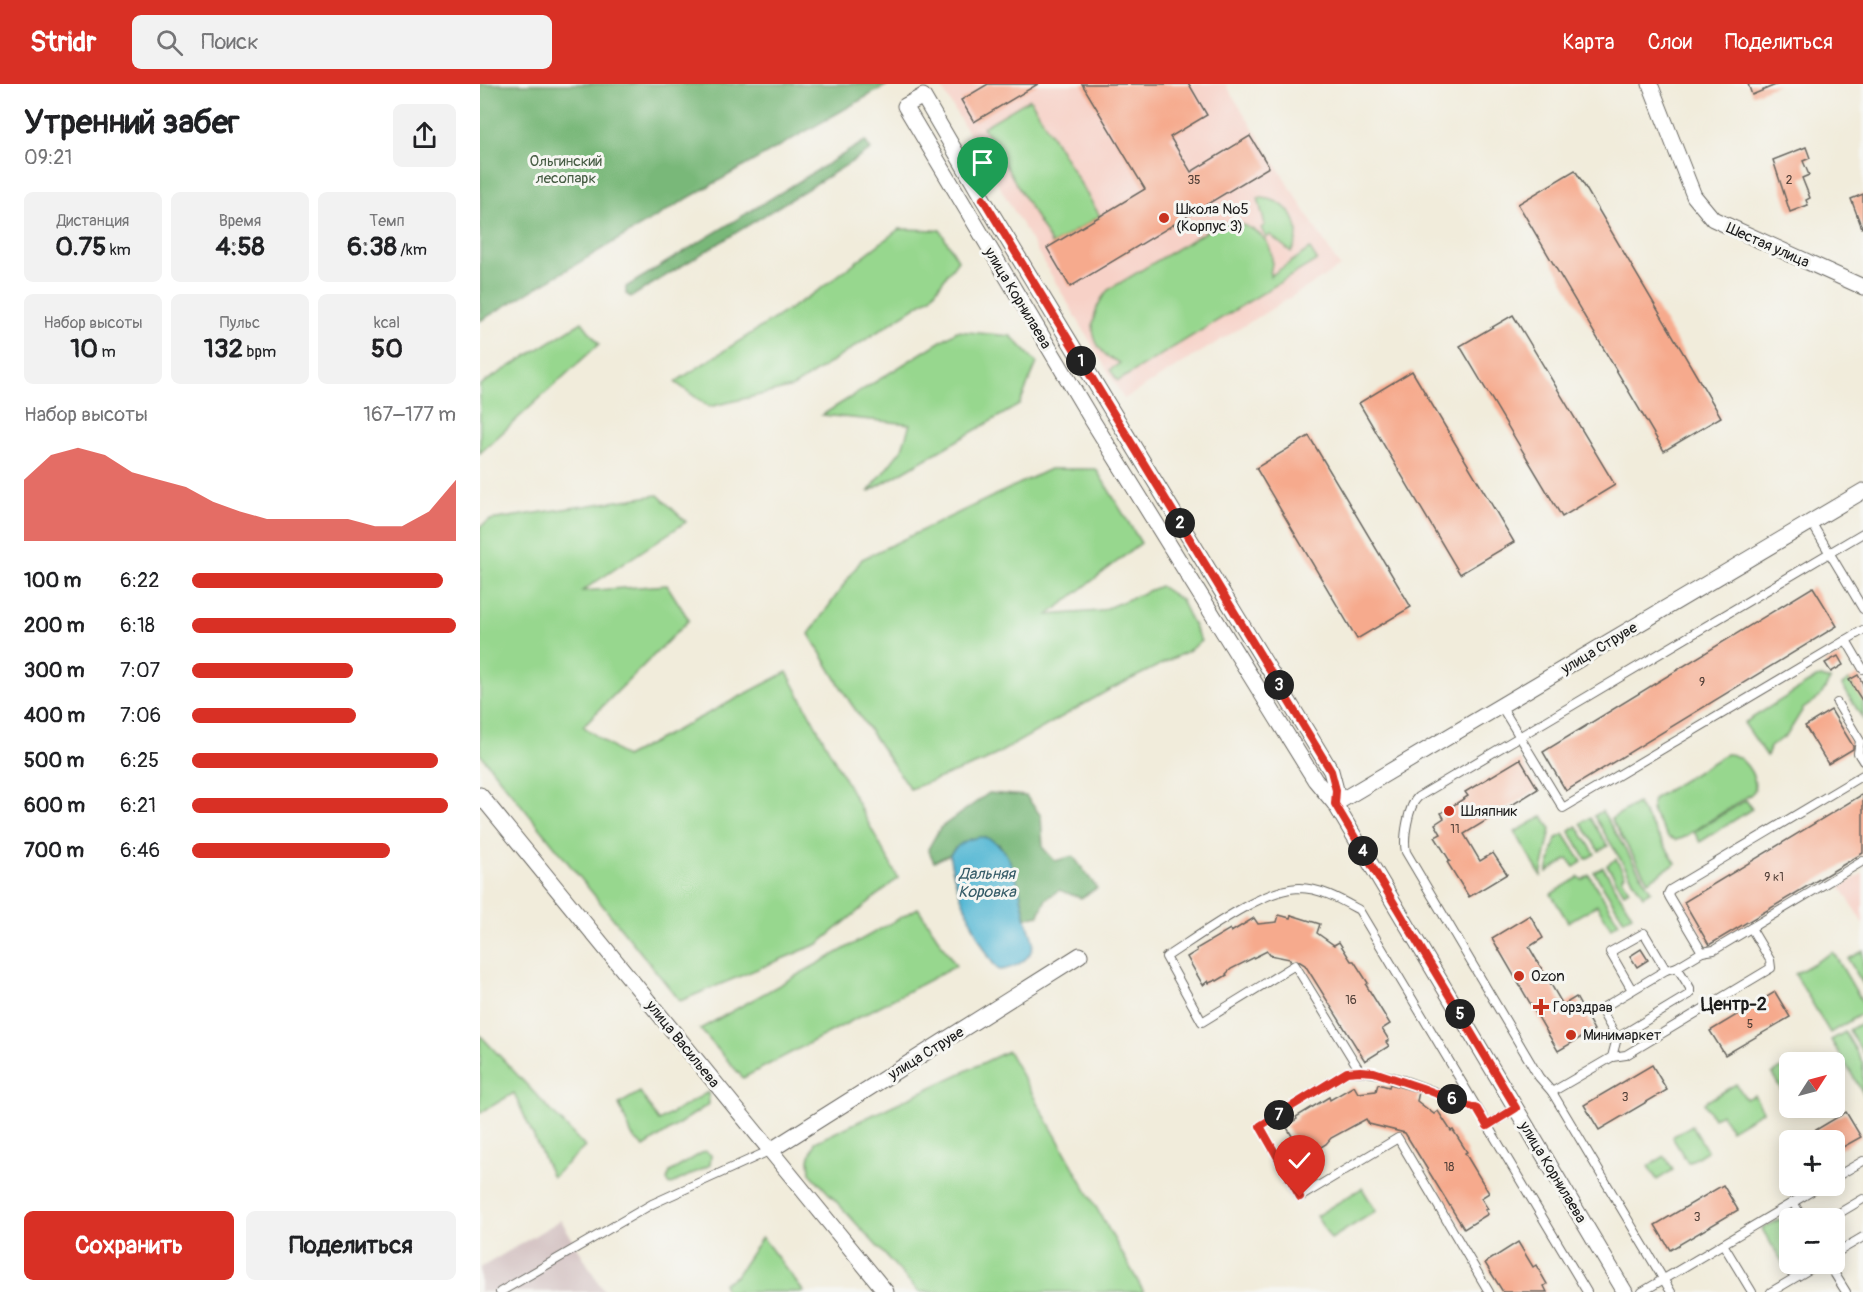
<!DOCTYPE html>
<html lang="ru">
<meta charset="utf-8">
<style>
body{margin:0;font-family:Pangolin,sans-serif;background:#f2f2f2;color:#202124;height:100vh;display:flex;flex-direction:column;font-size:22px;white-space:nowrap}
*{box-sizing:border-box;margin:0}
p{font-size:20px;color:#757577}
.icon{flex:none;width:33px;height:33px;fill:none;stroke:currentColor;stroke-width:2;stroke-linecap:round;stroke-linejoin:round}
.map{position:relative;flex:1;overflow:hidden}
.side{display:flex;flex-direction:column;background:#fff;width:480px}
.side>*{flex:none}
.needle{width:39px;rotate:54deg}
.buttons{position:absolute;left:1299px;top:968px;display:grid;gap:12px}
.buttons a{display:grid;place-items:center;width:66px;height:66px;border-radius:9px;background:#fff;box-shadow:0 3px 15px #0003;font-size:30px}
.pin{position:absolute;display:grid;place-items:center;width:51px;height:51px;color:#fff;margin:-62px -26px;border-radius:50% 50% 50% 0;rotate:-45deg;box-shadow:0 0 6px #0007}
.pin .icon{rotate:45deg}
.km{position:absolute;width:30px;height:30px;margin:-15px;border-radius:50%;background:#222;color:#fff;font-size:16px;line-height:30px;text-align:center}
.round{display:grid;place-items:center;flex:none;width:63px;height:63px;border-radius:9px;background:#f2f2f2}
.summary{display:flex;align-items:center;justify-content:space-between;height:102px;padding:0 24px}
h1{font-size:33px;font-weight:700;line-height:45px}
.metrics{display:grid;grid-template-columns:repeat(3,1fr);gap:9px;height:102px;padding:6px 24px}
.metrics div{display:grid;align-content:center;border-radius:9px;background:#f2f2f2;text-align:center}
.metrics b{font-size:26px;font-weight:700}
.metrics small{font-size:16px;font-weight:400}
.metrics p{font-size:16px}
.chart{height:168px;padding:12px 24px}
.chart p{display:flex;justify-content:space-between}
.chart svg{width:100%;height:108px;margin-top:6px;fill:#d93025;opacity:.7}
.action{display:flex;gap:12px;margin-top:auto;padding:12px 24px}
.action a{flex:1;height:69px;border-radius:9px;background:#d93025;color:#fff;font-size:24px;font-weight:700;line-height:69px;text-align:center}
.action a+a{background:#f2f2f2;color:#202124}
ul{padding:0 24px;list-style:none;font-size:20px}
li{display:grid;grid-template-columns:96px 72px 1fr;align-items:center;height:45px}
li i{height:15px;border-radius:8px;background:#d93025}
header{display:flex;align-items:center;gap:36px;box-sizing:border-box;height:84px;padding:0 30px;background:#d93025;color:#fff}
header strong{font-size:28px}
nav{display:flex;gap:33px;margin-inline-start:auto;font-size:21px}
.search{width:420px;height:54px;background:#f2f2f2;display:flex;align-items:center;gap:15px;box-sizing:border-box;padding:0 21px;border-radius:9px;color:#757577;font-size:22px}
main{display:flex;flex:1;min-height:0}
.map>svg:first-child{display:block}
.built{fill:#f7d1c7}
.industrial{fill:#d2bfc0}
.green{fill:#97d78e;stroke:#5a7a55;stroke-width:1.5}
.forest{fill:#79b879;stroke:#4a6a4a;stroke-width:1.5}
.water{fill:#55b8d4;stroke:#386a78;stroke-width:1.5}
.building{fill:#f6aa8d}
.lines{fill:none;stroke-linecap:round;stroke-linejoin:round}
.lane-casing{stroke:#67655f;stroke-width:10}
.street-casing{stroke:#67655f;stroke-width:17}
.lane{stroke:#fff;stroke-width:8}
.street{stroke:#fff;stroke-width:15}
.route-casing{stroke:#fff;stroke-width:12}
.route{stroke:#d93025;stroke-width:8}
.poi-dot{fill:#c8321e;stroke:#f6f6f2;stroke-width:2}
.labels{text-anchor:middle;stroke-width:6;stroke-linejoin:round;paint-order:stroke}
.number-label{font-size:12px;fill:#524038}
.park-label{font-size:15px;fill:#475d44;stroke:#f6f6f2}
.poi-label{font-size:15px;fill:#1c1c1c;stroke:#f6f6f2;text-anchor:start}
.street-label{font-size:15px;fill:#1c1c1c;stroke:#f6f6f2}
.water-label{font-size:16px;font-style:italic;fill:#335a66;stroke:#f6f6f2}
.quarter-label{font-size:18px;font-weight:bold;fill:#1c1c1c;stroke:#f6f6f2}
</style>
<header>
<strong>Stridr</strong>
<div class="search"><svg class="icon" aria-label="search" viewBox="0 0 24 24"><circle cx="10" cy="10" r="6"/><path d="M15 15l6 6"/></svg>Поиск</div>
<nav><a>Карта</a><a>Слои</a><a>Поделиться</a></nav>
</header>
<main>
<section class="side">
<div class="summary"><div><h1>Утренний забег</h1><p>09:21</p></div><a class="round"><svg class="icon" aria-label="share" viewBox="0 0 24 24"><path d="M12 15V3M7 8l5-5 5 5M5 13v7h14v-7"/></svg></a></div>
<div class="metrics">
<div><p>Дистанция</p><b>0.75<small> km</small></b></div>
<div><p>Время</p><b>4:58</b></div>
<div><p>Темп</p><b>6:38<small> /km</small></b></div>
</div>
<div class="metrics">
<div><p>Набор высоты</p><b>10<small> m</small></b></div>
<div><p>Пульс</p><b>132<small> bpm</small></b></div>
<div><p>kcal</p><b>50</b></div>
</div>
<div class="chart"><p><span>Набор высоты</span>167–177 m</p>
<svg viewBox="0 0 160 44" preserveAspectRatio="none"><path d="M0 44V19L10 9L20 6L30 9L40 16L50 19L60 22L70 28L80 32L90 35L100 35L110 35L120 35L130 38L140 38L150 32L160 19V44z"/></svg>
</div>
<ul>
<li><b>100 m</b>6:22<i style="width:95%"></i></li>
<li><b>200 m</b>6:18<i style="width:100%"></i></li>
<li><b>300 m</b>7:07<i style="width:61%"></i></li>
<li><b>400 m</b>7:06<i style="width:62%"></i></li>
<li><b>500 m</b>6:25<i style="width:93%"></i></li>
<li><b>600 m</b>6:21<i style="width:97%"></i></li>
<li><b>700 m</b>6:46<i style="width:75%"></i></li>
</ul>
<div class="action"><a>Сохранить</a><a>Поделиться</a></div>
</section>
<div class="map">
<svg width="1383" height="1208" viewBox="0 0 1383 1208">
<rect width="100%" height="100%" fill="#f6f6f2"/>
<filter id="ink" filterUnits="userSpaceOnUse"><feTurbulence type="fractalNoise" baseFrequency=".0167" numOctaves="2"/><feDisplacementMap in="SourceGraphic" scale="12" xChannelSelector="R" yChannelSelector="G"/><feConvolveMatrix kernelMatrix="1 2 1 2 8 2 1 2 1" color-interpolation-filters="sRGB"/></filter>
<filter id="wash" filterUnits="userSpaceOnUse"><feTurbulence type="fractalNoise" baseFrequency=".008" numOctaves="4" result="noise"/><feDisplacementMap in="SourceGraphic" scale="24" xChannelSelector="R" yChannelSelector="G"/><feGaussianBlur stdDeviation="1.35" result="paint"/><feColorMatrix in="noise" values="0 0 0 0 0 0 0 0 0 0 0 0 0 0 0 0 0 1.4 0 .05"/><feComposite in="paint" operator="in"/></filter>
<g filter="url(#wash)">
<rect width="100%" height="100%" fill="#f1ecdb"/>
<g class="built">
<polygon points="748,0 746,1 860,183 644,315 460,1"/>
<polygon points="1383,789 1383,840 1361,803"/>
</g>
<polygon class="industrial" points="81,1136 124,1208 0,1208 0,1184"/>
<g class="green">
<polygon points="550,15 620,132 572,161 503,43"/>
<path d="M778,114C807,113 828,143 811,168L790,151L786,154L781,144L785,141Z"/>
<path d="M747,139C768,138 793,153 792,178C792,182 790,187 790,192L830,165L837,176L638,297L630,286L640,279C636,276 630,275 627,272C605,253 612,225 628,206L735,142Z"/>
<polygon points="419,145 460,146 478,176 451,213 313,303 229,323 195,298 339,206"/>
<polygon points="102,238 119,260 0,369 0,301"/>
<polygon points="477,247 531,252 557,279 539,321 388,408 422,365 430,340 342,331"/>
<polygon points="570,385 616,385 661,459 568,531 620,527 680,502 701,516 721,557 708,567 627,607 505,677 430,705 370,618 329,550 382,475"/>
<polygon points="178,411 206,438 102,507 187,501 209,536 103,642 145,673 307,588 418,794 338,860 200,917 0,670 0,443 10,436"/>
<polygon points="1341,593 1350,596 1340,613 1323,625 1307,651 1290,663 1287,672 1264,639 1336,594"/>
<polygon points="1369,596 1377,608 1383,604 1383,635 1362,601"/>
<path d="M1246,670C1262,669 1277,691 1275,706L1270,711L1203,754L1196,756L1188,753L1172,728L1173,715Z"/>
<polygon points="1266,716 1272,725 1220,758 1214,748"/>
<polygon points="1157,719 1196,779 1168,797 1131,735"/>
<polygon points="1122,727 1171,807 1163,812 1114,732"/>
<polygon points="1063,732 1071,745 1061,792 1035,748"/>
<polygon points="1110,734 1128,762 1119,767 1101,739"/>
<polygon points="1097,742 1115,770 1106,775 1089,747"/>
<polygon points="1084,750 1102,778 1094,783 1088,775 1067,788 1076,755"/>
<polygon points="1136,775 1145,791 1142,794 1149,806 1144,809 1127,781"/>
<polygon points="1123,783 1152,831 1144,836 1114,788"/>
<polygon points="1109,791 1139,839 1131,844 1117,821 1088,838 1071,810 1099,793 1102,796"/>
<polygon points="438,824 476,882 263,994 220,945"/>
<polygon points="1383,867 1383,900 1368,875"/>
<polygon points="1353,868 1383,919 1383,929 1350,949 1315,890"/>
<polygon points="1383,938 1383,969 1369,946"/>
<polygon points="1365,948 1383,979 1383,1009 1351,956"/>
<polygon points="0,951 105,1063 72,1093 34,1009 0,1029"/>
<polygon points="528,967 664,1208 439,1208 330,1089 329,1075 335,1058"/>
<polygon points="1309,979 1309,1013 1307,1015 1292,990"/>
<polygon points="1256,1000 1266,1015 1274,1011 1283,1027 1251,1046 1242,1030 1233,1034 1224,1019"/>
<polygon points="160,1008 179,1037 228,1008 229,1020 164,1063 152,1052 139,1020"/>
<polygon points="1212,1041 1227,1067 1208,1079 1192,1053"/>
<polygon points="225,1067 231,1071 230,1081 190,1101 187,1096 190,1088"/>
<polygon points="1185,1072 1193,1086 1177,1096 1168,1082"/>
<polygon points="882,1104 896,1127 851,1155 836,1132"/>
<polygon points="1300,1135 1309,1150 1310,1179 1320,1179 1307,1186 1282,1145"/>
<polygon points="282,1153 320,1203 324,1208 246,1208 243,1199 256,1192"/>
</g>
<g class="forest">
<polygon points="0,0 409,0 210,113 0,237"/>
<polygon points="385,57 391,66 151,213 146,210 146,203"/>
<path d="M509,709L546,712L561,732L563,764L575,777L593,772L617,804L601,814L579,806L566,815L559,831L546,834C541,809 535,780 519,760L475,764L470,770L454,778L448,765L460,744Z"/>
</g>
<path class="water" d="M500,753C532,754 540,807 545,832C547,841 553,851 553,860C552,876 533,885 519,886C504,874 468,788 470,770C479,759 487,755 500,753Z"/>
<g id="blocks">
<g class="building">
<polygon points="508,0 558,0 494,38 481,16"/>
<polygon points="602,0 709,0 727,31 690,53 711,88 770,52 789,83 590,203 567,164 665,105"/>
<polygon points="1268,0 1298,0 1272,11"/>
<polygon points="1326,63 1330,74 1323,77 1329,91 1322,94 1330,114 1326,116 1328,121 1310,128 1293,76"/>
<polygon points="1095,86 1241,333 1184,367 1038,120"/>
<polygon points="1383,110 1383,144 1382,144 1371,115"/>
<polygon points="1033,231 1135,401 1082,433 980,262"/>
<polygon points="932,287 1034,458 980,490 879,319"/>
<polygon points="829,352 931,523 877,555 776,384"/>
<polygon points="1333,503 1357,542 1086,707 1063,668"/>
<polygon points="1358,572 1363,581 1351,588 1345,579"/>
<polygon points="1378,591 1383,600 1383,618 1369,596"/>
<polygon points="1351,626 1373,662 1373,665 1348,680 1325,642"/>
<polygon points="1040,675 1058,705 984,750 1000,777 1013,769 1027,790 989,813 967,778 970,777 955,753 961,750 955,740 964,734 961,729 988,712 985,708"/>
<polygon points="1383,710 1383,769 1229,861 1204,818"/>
<polygon points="799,831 810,834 811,831 840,840 837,849 854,861 859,858 871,877 874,877 888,899 886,901 910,940 902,945 909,956 906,958 909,962 885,977 825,881 817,876 810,877 810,875 790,871 787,867 751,885 746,890 747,891 737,897 736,896 729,899 728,897 723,901 707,873 717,867 716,865 750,845 751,848 774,834 778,840 797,838"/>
<polygon points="1050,831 1063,854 1049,863 1083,921 1096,913 1114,946 1078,967 1012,854"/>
<polygon points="1161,865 1168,876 1157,883 1150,872"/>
<polygon points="1295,908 1310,933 1245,971 1230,947"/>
<polygon points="1172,981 1187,1006 1119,1046 1104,1021"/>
<polygon points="898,1000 909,1003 910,1000 939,1008 937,1017 954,1030 958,1027 971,1047 973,1046 987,1068 985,1069 1009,1109 1001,1114 1008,1125 1005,1126 1008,1130 984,1145 925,1049 889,1040 886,1035 851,1054 846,1060 836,1066 835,1064 829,1068 827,1066 822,1069 806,1042 817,1035 816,1033 849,1013 850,1016 874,1002 878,1009 896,1007"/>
<polygon points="1366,1028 1381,1053 1354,1068 1354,1056 1319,1056"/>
<polygon points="1243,1101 1258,1126 1190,1166 1175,1141"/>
<polygon points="1038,1158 1053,1183 1056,1181 1067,1200 1064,1202 1067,1208 1023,1208 1005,1179"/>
</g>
</g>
</g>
<g filter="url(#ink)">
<use href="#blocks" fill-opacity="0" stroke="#67655f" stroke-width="1.5"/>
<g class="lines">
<defs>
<g id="lane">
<polyline points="1331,438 1383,525"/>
<polyline points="1366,556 1383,585"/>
<polyline points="1357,619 1380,657 1378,669 1383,677"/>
<polyline points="1021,622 1083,724 1383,546"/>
<polyline points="1222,868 1190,814 1188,810 1190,806 1383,691"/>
<polyline points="1152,906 1130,868 1164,849 1186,886"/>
<polyline points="1137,954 1124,931 1122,927 1124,923 1186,886 1197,883"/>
<polyline points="1132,973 1146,971 1291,884 1290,876 1271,844"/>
<path d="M880,987L815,881L722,938L686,873C719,852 781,805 819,804C841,804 861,816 879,826L1107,1208"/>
<polyline points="1072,1008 1132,973 1137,954 1210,910 1210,904 1197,883 1222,868 1234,866 1383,777"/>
<path d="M997,1025C959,1010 908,984 867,988L780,1042L820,1113L918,1054L1009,1208"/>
<polyline points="1007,1042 1036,1024"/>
<polyline points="1354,1094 1383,1077"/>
<polyline points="1313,1118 1322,1134"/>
<polyline points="1351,1134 1383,1115"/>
<polyline points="1243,1160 1272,1208"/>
<polyline points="1354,1170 1383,1153"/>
<polyline points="1348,1179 1366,1208"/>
<polyline points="20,1208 172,1120 291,1066"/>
<polyline points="1162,1208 1342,1101"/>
<path d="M1191,1208L1072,1008L1059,993L926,768C923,755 928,722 938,713L1383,449"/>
<polyline points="1291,1208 1340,1179"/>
</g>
<g id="street">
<polyline points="1170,0 1214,112 1233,135 1383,203"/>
<polygon points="443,12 503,115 851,687 856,706 855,720 835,696 612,336 425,22"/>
<polyline points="0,711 406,1208"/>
<polyline points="291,1066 600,871"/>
<polyline points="1145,1208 855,720 1383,407"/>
</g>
</defs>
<use href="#lane" class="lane-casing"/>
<use href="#street" class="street-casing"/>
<use href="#lane" class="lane"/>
<use href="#street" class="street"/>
</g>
</g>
<g class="lines" filter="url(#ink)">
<defs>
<polyline id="route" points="503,115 851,687 856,706 855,720 1036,1024 1007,1042 997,1025 942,1004 894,988 880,987 867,988 780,1042 820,1113"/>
</defs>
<use href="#route" class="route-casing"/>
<use href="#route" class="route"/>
</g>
<g class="poi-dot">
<circle cx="684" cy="134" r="6"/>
<circle cx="969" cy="727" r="6"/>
<circle cx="1039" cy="892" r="6"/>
<path d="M1058 914h6v6h6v6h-6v6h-6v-6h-6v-6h6z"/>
<circle cx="1091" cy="951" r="6"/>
</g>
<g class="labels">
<g class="number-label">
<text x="714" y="100">35</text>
<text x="1309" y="100">2</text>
<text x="1222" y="602">9</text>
<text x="975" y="749">11</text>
<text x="1294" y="797">9 к1</text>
<text x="871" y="920">16</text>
<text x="1270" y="944">5</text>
<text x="1145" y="1017">3</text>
<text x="969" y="1087">18</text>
<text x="1217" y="1137">3</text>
</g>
<g class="park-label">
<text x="86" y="82">Ольгинский<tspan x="86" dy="17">лесопарк</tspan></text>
</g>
<g class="poi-label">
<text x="696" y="130">Школа №5<tspan x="696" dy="17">(Корпус 3)</tspan></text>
<text x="981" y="732">Шляпник</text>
<text x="1051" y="897">Ozon</text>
<text x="1073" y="928">Горздрав</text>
<text x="1103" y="956">Минимаркет</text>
</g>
<g class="street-label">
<text transform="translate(1288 161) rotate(24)" y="5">Шестая улица</text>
<text transform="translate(538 214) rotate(59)" y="5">улица Корнилаева</text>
<text transform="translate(1119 564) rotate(-31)" y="5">улица Струве</text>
<text transform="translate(203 960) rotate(51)" y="5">улица Васильева</text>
<text transform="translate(446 969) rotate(-32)" y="5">улица Струве</text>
<text transform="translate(1073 1088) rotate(59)" y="5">улица Корнилаева</text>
</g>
<g class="water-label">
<text x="507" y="795">Дальняя<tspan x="507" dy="18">Коровка</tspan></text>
</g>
<g class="quarter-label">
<text x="1254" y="926">Центр-2</text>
</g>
</g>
</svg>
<div class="buttons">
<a><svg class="needle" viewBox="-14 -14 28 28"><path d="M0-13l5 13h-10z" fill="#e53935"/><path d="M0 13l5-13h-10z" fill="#757577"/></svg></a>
<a>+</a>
<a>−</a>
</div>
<div class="pin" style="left:503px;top:115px;background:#1e9e55"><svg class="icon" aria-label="arrive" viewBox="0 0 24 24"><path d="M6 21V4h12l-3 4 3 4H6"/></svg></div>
<div class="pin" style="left:820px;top:1113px;background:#d93025"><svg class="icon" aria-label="check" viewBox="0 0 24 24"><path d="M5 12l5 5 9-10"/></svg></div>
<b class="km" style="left:601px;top:277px">1</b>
<b class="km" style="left:700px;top:439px">2</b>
<b class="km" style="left:799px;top:601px">3</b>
<b class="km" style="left:883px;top:767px">4</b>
<b class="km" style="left:980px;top:930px">5</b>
<b class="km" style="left:972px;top:1015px">6</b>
<b class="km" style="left:799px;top:1031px">7</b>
</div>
</main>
